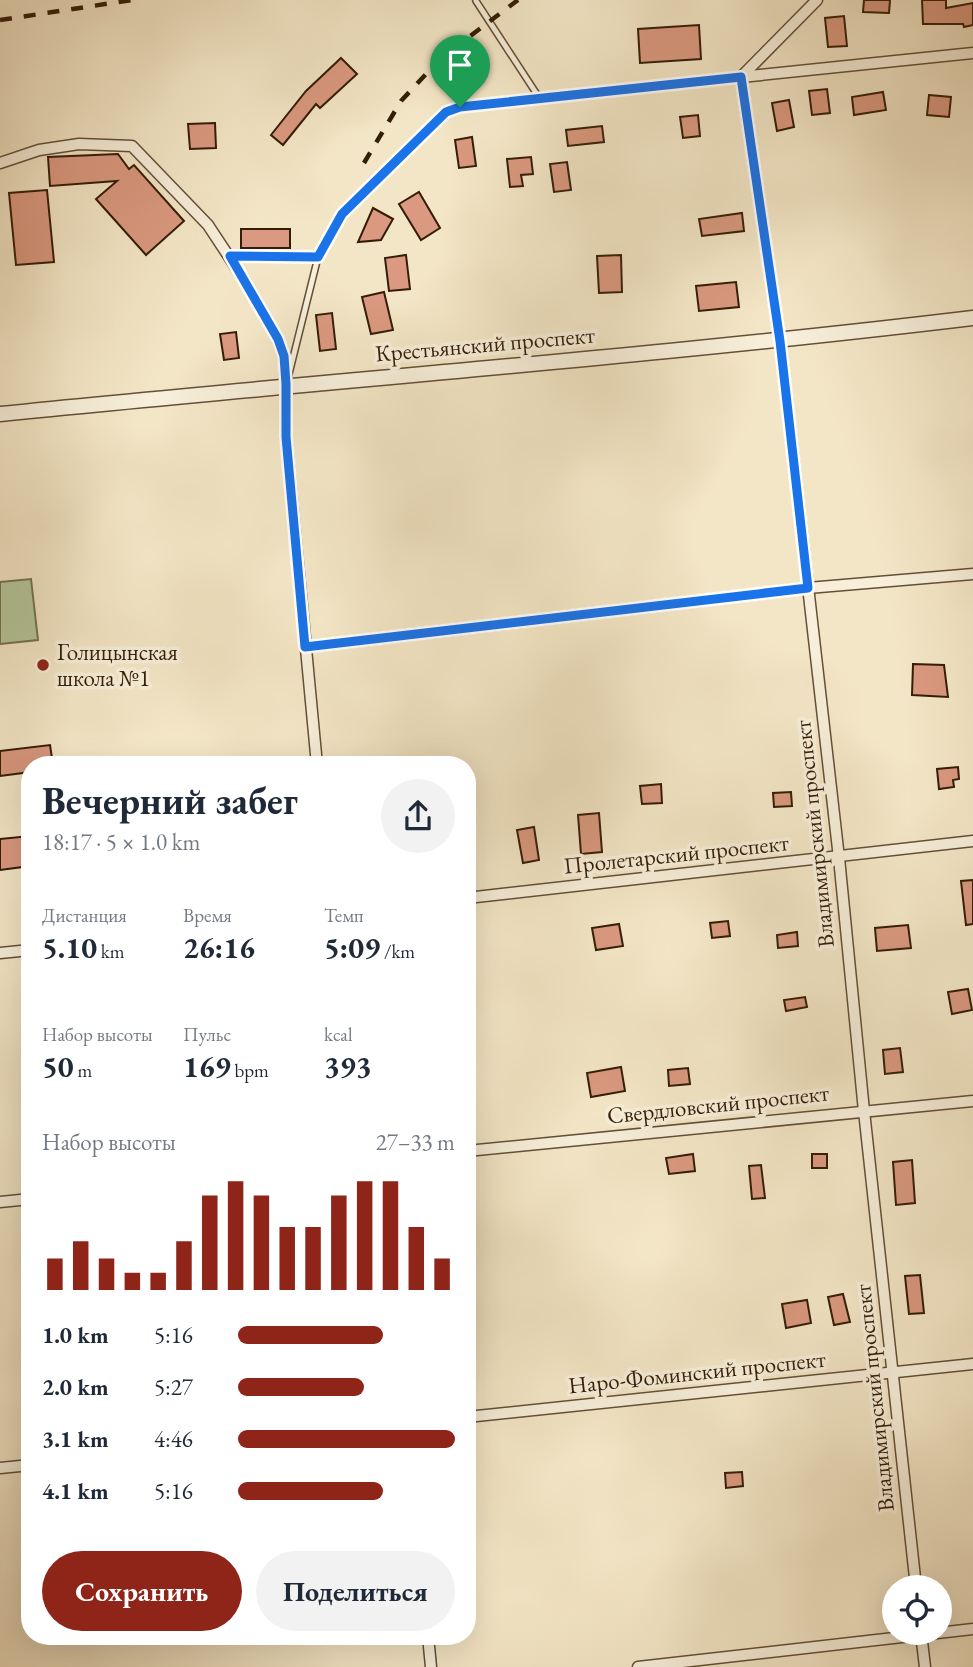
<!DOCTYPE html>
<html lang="ru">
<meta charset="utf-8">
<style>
body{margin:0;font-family:"EB Garamond",serif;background:#f2f2f3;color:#1f2937;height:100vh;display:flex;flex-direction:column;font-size:26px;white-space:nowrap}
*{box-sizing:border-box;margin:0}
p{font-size:23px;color:#747a83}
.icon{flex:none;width:38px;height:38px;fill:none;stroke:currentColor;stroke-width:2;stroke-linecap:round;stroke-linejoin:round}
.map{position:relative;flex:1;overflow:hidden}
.side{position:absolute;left:21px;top:756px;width:455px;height:889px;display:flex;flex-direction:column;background:#fff;border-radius:28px;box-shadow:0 7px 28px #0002}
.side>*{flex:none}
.tools{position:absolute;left:882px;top:1575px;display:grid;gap:14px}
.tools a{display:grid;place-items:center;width:70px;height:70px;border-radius:50%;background:#fff;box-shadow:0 7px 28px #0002;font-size:35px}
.pin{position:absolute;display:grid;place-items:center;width:60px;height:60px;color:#fff;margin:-72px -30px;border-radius:50% 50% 50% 0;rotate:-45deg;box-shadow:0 0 7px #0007}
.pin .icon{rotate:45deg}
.round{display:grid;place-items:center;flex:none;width:74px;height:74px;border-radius:37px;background:#f2f2f3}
.overview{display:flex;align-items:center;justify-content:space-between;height:119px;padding:0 21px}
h1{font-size:38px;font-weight:700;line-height:52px}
.metrics{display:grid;grid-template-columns:repeat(3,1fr);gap:10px;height:119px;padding:7px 21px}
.metrics div{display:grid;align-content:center}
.metrics b{font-size:30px;font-weight:700}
.metrics small{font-size:19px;font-weight:400}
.metrics p{font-size:19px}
.chart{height:196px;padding:14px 21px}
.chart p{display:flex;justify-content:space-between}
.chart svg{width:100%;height:126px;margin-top:7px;stroke:#8f2418;stroke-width:6}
.button{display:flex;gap:14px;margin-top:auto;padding:14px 21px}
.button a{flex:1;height:80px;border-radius:42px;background:#8f2418;color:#fff;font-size:28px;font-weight:700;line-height:80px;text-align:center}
.button a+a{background:#f2f2f3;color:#1f2937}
ul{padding:0 21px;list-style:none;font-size:23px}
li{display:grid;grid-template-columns:112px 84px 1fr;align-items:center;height:52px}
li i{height:18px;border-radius:9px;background:#8f2418}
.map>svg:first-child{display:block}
.green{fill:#b4c69a;stroke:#747250;stroke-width:2}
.building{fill:#da9980;stroke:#341d07;stroke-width:2}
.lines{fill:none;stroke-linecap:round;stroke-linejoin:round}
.service-casing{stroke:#644f37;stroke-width:8}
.minor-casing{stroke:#644f37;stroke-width:13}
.tertiary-casing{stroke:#644f37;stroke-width:17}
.path{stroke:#341d07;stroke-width:2.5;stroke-dasharray:2 3.5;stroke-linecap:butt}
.service{stroke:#f7efda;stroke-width:5}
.minor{stroke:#f7efda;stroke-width:10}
.tertiary{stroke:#f7efda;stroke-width:14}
.rail{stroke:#341d07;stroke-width:4.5;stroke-dasharray:12 12;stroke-linecap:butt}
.route-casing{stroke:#fff;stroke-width:14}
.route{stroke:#1a73e8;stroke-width:9}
.poi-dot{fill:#8f2418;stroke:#f7efda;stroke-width:2.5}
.labels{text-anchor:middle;stroke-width:7;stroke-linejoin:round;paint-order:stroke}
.street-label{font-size:23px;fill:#341d07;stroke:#f7efda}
.poi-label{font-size:23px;fill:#341d07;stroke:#f7efda;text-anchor:start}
</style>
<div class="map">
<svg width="973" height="1667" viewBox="0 0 973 1667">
<rect width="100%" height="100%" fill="#f3e6c6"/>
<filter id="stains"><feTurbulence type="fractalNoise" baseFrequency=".00286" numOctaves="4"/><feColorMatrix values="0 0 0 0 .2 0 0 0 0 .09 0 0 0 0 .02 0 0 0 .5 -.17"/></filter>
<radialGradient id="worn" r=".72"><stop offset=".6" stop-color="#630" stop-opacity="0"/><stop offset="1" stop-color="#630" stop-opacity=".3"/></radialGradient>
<polygon class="green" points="31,579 38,640 0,644 0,582"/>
<g class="building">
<polygon points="864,0 890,0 889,13 863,12"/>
<polygon points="922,0 946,0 946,8 973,3 973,25 964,27 963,24 923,24"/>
<polygon points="844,16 847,46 828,47 825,18"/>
<polygon points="699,25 701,59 640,63 638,29"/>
<polygon points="341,58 357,74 320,108 316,104 283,145 271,135 306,91"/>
<polygon points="827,89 830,113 812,115 809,91"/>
<polygon points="883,92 886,110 854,115 852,97"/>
<polygon points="929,95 951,97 949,117 927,115"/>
<polygon points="789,100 794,127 777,131 772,103"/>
<polygon points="698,115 700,136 683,138 680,117"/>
<polygon points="215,123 216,148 190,149 188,124"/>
<polygon points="602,126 604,142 568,146 566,130"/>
<polygon points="472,137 476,166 459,168 455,140"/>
<polygon points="118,154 129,169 134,165 184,221 146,255 96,199 117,181 50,186 48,157"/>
<polygon points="531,157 533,174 521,175 523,186 510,187 507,159"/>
<polygon points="567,162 571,190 554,192 550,164"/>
<polygon points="47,190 54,262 16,265 9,193"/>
<polygon points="419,192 440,228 421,240 399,204"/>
<polygon points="373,208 393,219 381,240 358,242"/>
<polygon points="742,213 744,231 702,236 699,219"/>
<rect x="241" y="229" width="49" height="19"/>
<polygon points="406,255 410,289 389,291 385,258"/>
<polygon points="621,255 622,292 599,293 597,256"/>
<polygon points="736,282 739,307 699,311 696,286"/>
<polygon points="384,292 393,330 371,334 362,297"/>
<polygon points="332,313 336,349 320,351 316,315"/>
<polygon points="236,332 239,358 224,360 220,334"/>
<polygon points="913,664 944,665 948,697 912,695"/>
<polygon points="50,745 53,765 30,765 30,772 0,776 0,751"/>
<polygon points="958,767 959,779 953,780 954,787 939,789 937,769"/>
<polygon points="661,784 662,803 642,804 640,786"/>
<polygon points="791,792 792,806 774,807 773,793"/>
<polygon points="599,813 602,852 581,854 578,815"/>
<polygon points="534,827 539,860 523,863 517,830"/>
<polygon points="30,836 30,866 0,870 0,839"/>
<polygon points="973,880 973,924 966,925 961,881"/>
<polygon points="728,921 730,936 712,938 710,923"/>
<polygon points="619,924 623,946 596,950 592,928"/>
<polygon points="908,925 911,948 877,951 875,928"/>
<polygon points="797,932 798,946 778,948 777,935"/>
<polygon points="968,989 972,1010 952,1014 948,992"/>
<polygon points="805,997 807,1007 786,1011 784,1000"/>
<polygon points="900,1048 903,1072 885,1074 883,1050"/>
<polygon points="621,1067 625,1091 591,1097 587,1073"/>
<polygon points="688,1068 690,1084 669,1086 668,1070"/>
<polygon points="693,1154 695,1171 669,1174 666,1158"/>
<rect x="812" y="1154" width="15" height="14"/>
<polygon points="912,1160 915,1203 896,1205 893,1162"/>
<polygon points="761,1165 765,1198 752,1199 749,1166"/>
<polygon points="920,1275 924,1313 909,1314 905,1276"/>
<polygon points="843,1294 850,1322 834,1325 828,1297"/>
<polygon points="807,1300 811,1323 786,1328 782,1304"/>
<polygon points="742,1472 743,1486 726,1488 725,1473"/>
</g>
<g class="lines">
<defs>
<g id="service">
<polyline points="476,1 540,99"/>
<polyline points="423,133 445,112 460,107 741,77"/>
<polyline points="288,378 318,257"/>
</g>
<g id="minor">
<polyline points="741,77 780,341 839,858 864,1111 916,1587"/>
<polyline points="741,77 973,53"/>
<polyline points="741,77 817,0"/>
<polyline points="0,163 39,150 79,144 132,146 208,225 243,278 278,339 284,356 286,384 286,437 317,765"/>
<polyline points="305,647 808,588 973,574"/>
<polyline points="467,898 973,841"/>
<polyline points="0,953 30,950"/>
<polyline points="467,1151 973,1101"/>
<polyline points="0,1202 30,1199"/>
<polyline points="467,1417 973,1364"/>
<polyline points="0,1468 30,1465"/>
<polyline points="921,1633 925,1667"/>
<polyline points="428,1636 431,1667"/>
<polyline points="638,1667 973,1629"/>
</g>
<path id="tertiary" d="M0,414C324,381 649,357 973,318"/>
</defs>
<use href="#service" class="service-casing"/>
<use href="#minor" class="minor-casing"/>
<use href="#tertiary" class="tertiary-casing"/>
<g class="path">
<polyline points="322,248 342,214 418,138"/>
<polyline points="244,257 311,257"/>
</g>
<use href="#service" class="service"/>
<use href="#minor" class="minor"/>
<use href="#tertiary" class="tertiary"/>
<g class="rail">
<polyline points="0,20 132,0"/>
<polyline points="364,163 401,101 441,58 518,0"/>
</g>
</g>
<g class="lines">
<defs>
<polygon id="route" points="741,77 780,341 808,588 305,647 286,437 286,384 284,356 278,339 230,256 318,257 342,214 446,112 460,107"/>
</defs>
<use href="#route" class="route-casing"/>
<use href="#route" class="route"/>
</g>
<circle class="poi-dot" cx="43" cy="665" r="7"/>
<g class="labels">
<g class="street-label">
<text transform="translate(485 344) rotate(-5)" y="8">Крестьянский проспект</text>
<text transform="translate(814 834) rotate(-96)" y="8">Владимирский проспект</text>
<text transform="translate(676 854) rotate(-6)" y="8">Пролетарский проспект</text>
<text transform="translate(718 1104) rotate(-6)" y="8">Свердловский проспект</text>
<text transform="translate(697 1372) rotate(-6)" y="8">Наро-Фоминский проспект</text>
<text transform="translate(874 1398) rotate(-96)" y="8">Владимирский проспект</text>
</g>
<g class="poi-label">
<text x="57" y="660">Голицынская<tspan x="57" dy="26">школа №1</tspan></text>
</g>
</g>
<rect width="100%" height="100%" filter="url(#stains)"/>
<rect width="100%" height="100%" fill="url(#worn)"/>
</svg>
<div class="tools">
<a><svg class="icon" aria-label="locate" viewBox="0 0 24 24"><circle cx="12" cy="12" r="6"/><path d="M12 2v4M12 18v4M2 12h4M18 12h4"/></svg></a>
</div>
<div class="pin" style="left:460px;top:107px;background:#1e9e55"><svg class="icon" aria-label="arrive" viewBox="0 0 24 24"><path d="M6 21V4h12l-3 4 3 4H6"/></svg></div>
<section class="side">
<div class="overview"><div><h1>Вечерний забег</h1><p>18:17 · 5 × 1.0 km</p></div><a class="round"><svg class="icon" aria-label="share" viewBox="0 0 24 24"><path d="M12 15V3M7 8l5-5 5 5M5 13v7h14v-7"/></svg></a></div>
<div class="metrics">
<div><p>Дистанция</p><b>5.10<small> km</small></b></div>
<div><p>Время</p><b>26:16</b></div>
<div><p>Темп</p><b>5:09<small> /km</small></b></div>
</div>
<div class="metrics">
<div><p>Набор высоты</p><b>50<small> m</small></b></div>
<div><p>Пульс</p><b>169<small> bpm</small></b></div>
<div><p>kcal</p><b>393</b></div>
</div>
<div class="chart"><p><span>Набор высоты</span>27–33 m</p>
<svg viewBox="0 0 160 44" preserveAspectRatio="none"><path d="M5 44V33M15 44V27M25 44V33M35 44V38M45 44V38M55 44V27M65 44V11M75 44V6M85 44V11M95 44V22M105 44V22M115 44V11M125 44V6M135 44V6M145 44V22M155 44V33"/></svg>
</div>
<ul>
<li><b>1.0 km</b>5:16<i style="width:67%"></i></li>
<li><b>2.0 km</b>5:27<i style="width:58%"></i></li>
<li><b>3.1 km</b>4:46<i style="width:100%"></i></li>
<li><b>4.1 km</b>5:16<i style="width:67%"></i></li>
</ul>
<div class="button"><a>Сохранить</a><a>Поделиться</a></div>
</section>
</div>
